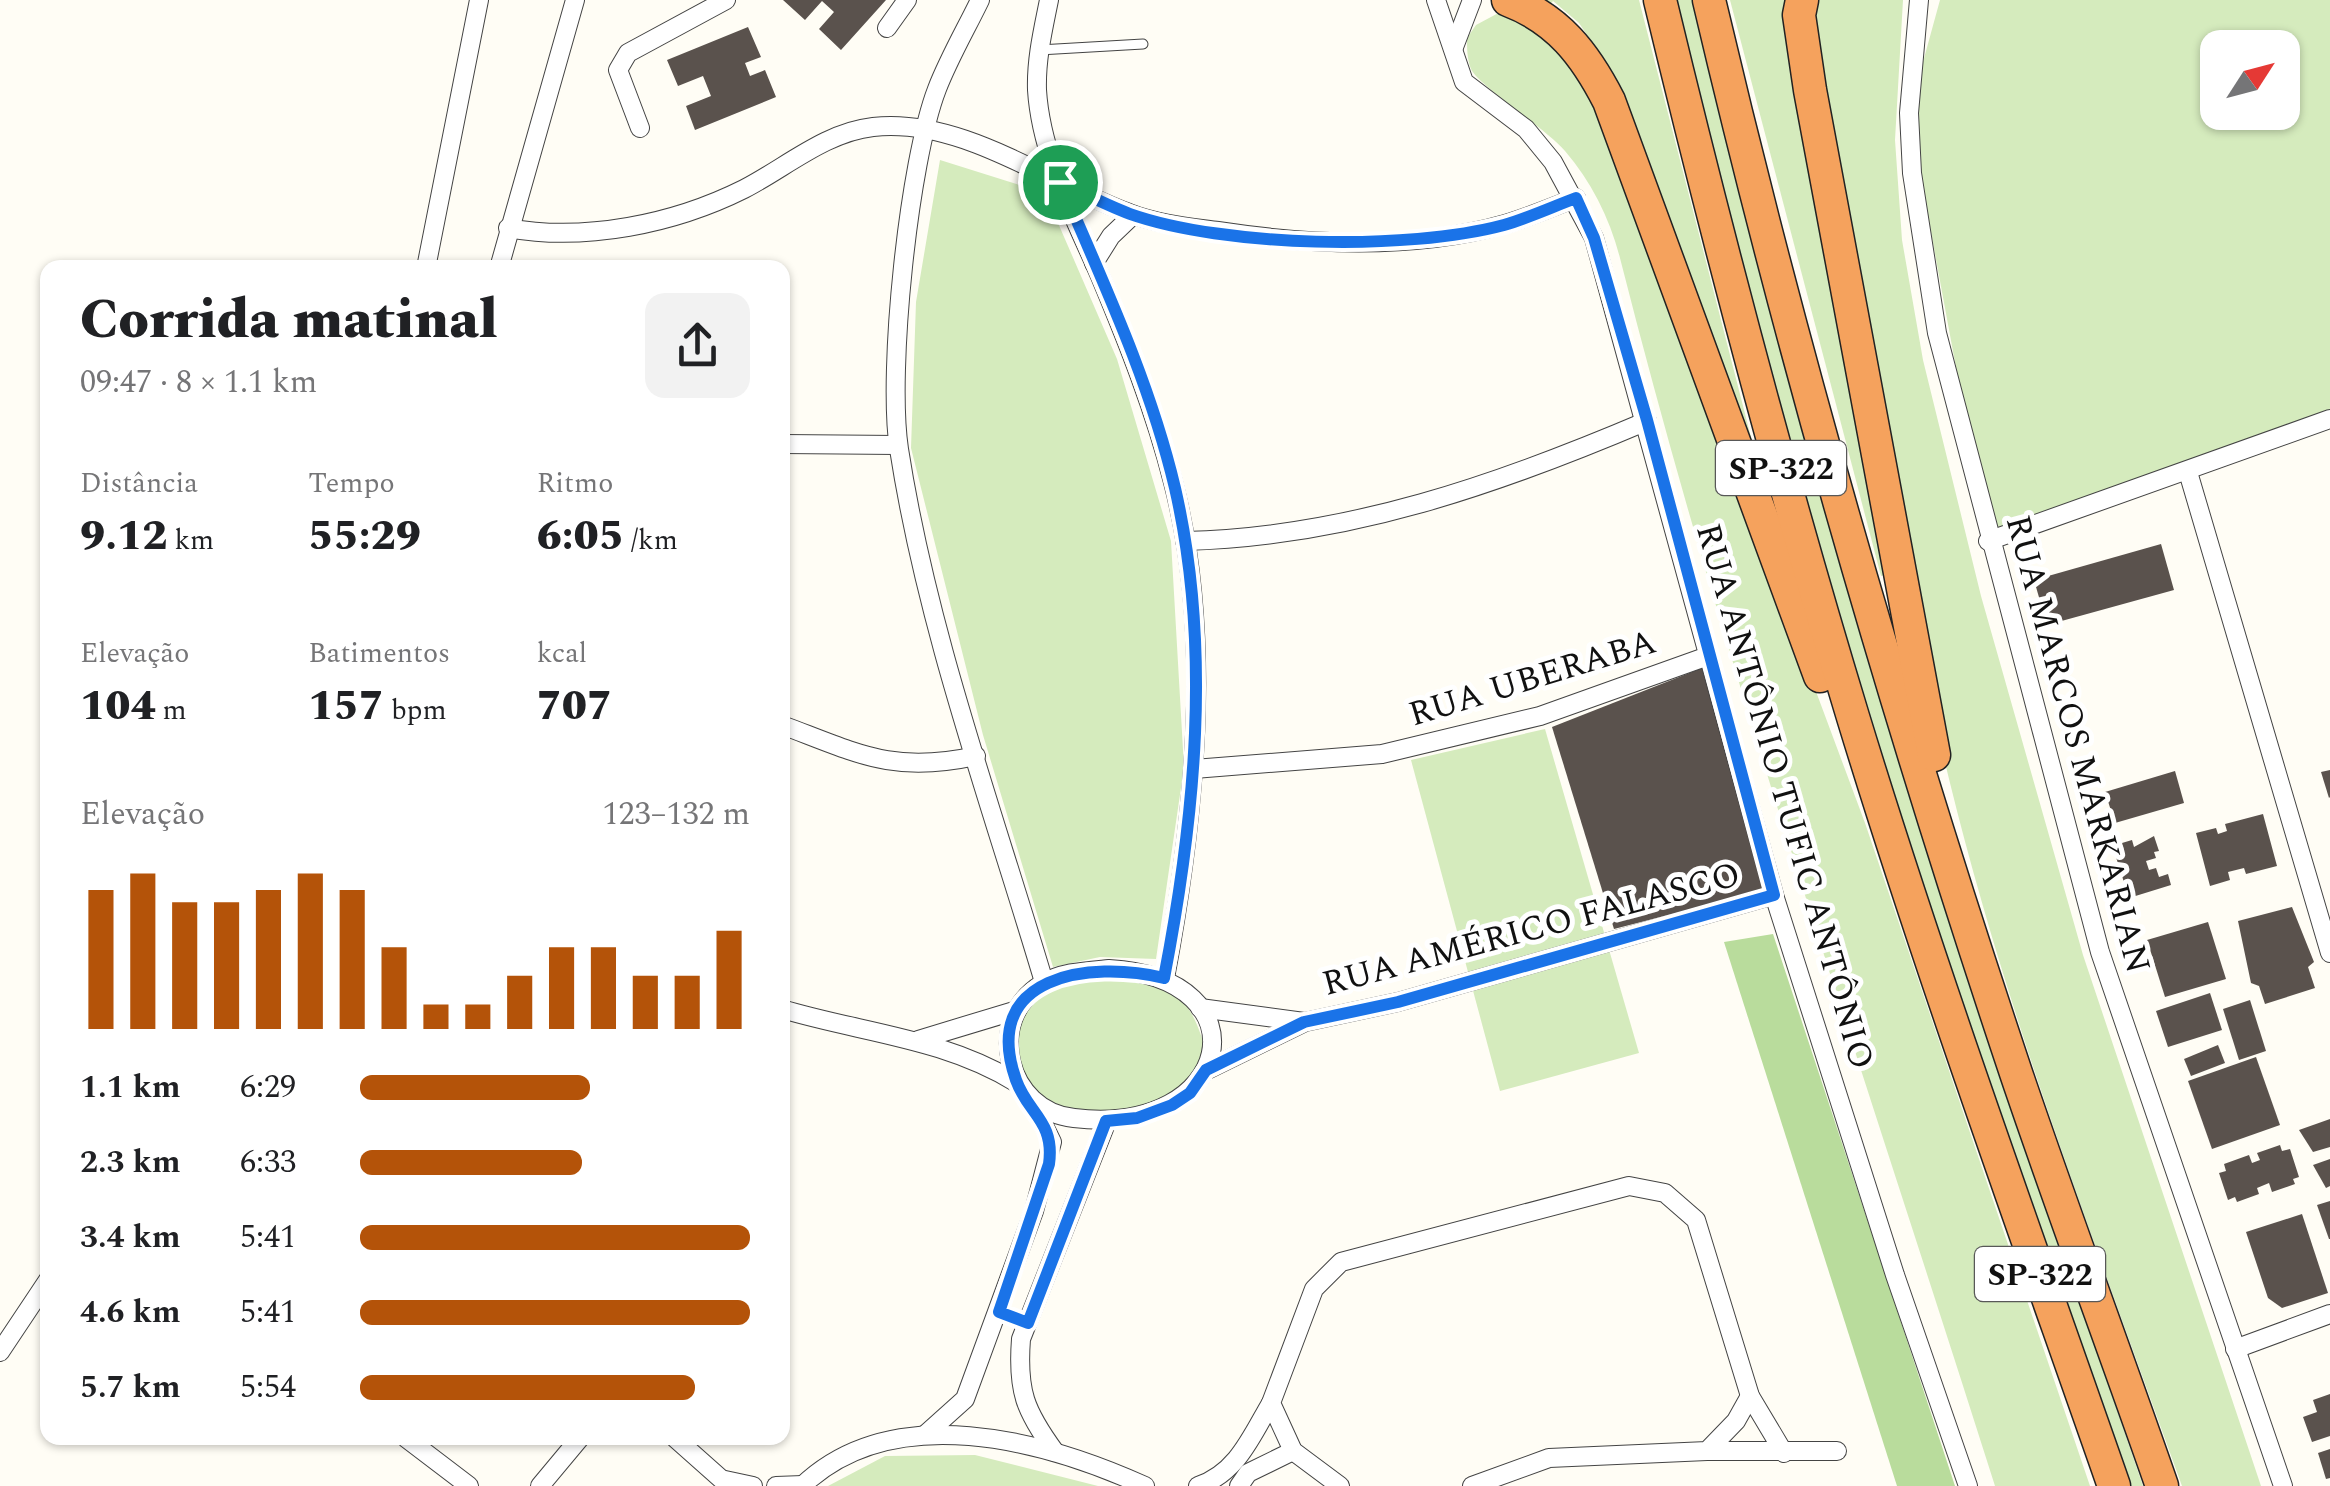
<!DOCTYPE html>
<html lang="pt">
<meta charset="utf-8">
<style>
body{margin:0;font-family:Spectral,serif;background:#f2f2f2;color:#202124;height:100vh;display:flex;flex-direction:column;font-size:38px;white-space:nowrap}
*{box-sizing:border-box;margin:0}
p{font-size:32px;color:#757577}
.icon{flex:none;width:55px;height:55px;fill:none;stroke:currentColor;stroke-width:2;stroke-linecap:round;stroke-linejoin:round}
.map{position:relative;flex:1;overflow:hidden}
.sheet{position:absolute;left:40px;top:260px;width:750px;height:1185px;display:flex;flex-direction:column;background:#fff;border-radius:20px;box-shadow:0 2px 8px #0004}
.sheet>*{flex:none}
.needle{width:65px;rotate:54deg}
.controls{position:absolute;left:2200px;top:30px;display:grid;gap:20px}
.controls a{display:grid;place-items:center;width:100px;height:100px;border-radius:20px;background:#fff;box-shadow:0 2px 8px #0004;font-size:50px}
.pin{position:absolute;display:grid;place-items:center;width:85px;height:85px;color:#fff;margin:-42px;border:5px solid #fff;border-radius:50%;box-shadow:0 2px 10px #0007}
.round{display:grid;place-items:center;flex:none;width:105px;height:105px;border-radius:20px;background:#f2f2f2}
.headline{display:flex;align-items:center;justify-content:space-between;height:170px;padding:0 40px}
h1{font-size:55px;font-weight:800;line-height:75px}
.stats{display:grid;grid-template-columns:repeat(3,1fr);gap:15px;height:170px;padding:10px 40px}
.stats div{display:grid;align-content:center}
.stats b{font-size:42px;font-weight:800}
.stats small{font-size:28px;font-weight:400}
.stats p{font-size:28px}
.chart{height:280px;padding:20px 40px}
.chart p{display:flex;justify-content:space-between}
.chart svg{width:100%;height:180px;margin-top:10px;stroke:#b45309;stroke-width:6}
ul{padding:0 40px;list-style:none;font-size:32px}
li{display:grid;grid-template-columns:160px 120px 1fr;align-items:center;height:75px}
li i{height:25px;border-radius:12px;background:#b45309}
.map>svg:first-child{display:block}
.green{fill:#d5ebbd;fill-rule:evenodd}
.forest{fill:#b9dc9c}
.building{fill:#5a524d}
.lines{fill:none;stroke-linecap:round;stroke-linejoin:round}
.service-casing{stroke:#444;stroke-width:11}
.minor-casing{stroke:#444;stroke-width:20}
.motorway-casing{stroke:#222;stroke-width:35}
.service{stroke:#fff;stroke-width:9}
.minor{stroke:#fff;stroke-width:18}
.motorway{stroke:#f5a25d;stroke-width:32}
.route-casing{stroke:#fff;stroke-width:20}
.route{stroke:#1a73e8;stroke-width:12}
.labels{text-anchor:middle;stroke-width:10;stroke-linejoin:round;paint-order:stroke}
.shield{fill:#fff;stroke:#585858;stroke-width:2.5}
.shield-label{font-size:32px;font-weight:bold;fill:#111}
.street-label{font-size:35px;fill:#111;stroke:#fff}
</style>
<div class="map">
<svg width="2330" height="1486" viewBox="0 0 2330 1486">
<rect width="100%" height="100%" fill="#fffdf5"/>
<g class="green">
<polygon points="1540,0 1639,0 1773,523 1612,72 1579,23 1553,1 1549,6"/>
<polygon points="1674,0 1692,0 1949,920 2143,1486 2127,1486 1931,921 1803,501"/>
<polygon points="1730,0 1792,0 1888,574 1881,576"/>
<path d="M1813,0H1903L1895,140L1902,240L1923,360L1981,596L2083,955L2261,1486H2182C2099,1254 2009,1023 1950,783C1887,526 1851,261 1813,0Z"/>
<path d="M1940,0H2330V419L1988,541L1909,113ZM2218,48H2282V112H2218Z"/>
<path d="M1504,10L1544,29L1594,96L1865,823L2090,1486H1995C1866,1079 1726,675 1621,262C1611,221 1592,182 1565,151C1545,128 1478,85 1471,69C1467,59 1467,48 1467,38L1476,25Z"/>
<polygon points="940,160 1045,193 1117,359 1171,541 1184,767 1156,959 1100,957 1053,967 983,735 911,448 916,302"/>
<polygon points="1545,729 1639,1053 1500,1091 1411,760"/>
<path d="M1109,975C1170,983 1188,989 1206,1051L1187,1090C1134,1110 1116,1119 1060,1106C1054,1105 1043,1104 1038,1101C1002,1077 1011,1005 1048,988C1066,980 1090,979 1109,975Z"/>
<polygon points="975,1455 1098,1486 828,1486 885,1456"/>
</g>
<polygon class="forest" points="1773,934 1955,1486 1897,1486 1724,942"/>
<g class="building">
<polygon points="783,0 886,0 841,50 819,29 834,12 822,1 805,20"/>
<polygon points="748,27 761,57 745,63 750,76 765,70 776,97 695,130 686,106 711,96 703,76 678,86 667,60"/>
<polygon points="2161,544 2174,590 2047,625 2034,580"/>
<polygon points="1702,668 1765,890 1614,929 1552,727"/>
<polygon points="2330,770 2330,797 2329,798 2321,772"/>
<polygon points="2175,771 2184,803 2115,823 2105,792"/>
<polygon points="2263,814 2277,866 2246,874 2244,868 2228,872 2230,880 2210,886 2196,833 2216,828 2218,834 2227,831 2225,824"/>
<polygon points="2154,836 2159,851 2154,852 2156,858 2146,861 2149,870 2156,868 2159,877 2168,874 2171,885 2129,898 2115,854 2124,851 2122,843 2132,840 2134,847"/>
<polygon points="2292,907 2314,962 2308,967 2315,988 2265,1004 2259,986 2251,983 2238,921"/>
<polygon points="2208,922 2226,979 2165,997 2147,940"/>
<polygon points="2210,993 2222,1030 2168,1047 2156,1011"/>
<polygon points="2250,1000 2266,1051 2239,1060 2223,1009"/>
<polygon points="2218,1045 2225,1063 2191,1076 2184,1059"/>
<polygon points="2256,1057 2280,1125 2212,1149 2188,1081"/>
<polygon points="2330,1119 2330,1147 2313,1152 2299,1130"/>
<polygon points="2280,1145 2282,1151 2290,1149 2299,1177 2293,1179 2295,1184 2272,1192 2269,1183 2257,1188 2259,1194 2237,1202 2235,1197 2228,1200 2219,1173 2226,1171 2224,1164 2249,1155 2252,1163 2260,1160 2257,1153"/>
<polygon points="2330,1159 2330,1186 2326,1188 2313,1165"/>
<polygon points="2330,1201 2330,1239 2329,1239 2317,1205"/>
<polygon points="2302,1214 2328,1293 2282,1308 2268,1298 2246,1232"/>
<polygon points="2330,1394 2330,1436 2312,1442 2303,1417 2317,1412 2313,1400"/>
<polygon points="2330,1449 2330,1478 2326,1479 2318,1453"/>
</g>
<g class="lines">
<defs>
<polyline id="service" points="1039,50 1143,44"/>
<g id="minor">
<path d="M980,0C966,29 949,58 937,89C909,161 887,371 899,449C927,630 992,807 1044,982"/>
<path d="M1049,0C1043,30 1036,59 1037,90C1041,155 1074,216 1100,276C1128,343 1155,411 1173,482C1214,638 1194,822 1165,978"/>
<polyline points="1436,0 1464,82 1526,129 1553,162 1594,238 1774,895 1895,1275 1968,1486"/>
<polyline points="1919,0 1909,113 1912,173 1937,333 2100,952 2283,1486"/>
<polyline points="887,28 907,0"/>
<polyline points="1454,47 1472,0"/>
<polyline points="640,128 618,70 628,53 726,0"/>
<path d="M508,228C585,242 674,224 744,189C785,168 826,132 873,127C962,117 1049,184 1129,213C1157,224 1189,227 1218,231C1310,245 1415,250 1505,224C1529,217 1552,207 1576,198"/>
<polyline points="1094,263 1111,236 1133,215"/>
<polyline points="426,268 479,0"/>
<polyline points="499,268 575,0"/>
<polyline points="782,444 898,445"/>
<polyline points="2188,472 2330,953"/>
<path d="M1185,541C1348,537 1499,484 1647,421"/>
<polyline points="1988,541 2330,419"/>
<path d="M782,725C859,754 893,774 976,756"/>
<polyline points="1194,769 1382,754 1540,716 1708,656"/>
<path d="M1109,969C1267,978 1234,1137 1074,1118C1007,1111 984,1020 1042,984C1061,972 1087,971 1109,969Z"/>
<polyline points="1200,1008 1304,1022"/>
<path d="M782,1009C862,1033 944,1038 1017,1083"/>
<polyline points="918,1040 1017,1010"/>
<polyline points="1207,1070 1305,1022 1398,1002 1774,895"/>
<polyline points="2235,1349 2330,1314"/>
<polyline points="0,1352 48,1280"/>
<polyline points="926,1434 965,1399 1034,1211 1052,1142 1034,1105"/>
<polyline points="406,1438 469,1486"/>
<polyline points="675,1438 729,1486"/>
<polyline points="1707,1451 1837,1451"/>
<path d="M1055,1452C1025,1411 1017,1391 1021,1339L1107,1121"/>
<polyline points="725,1480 753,1486"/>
<polyline points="540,1486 580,1438"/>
<polyline points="776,1486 803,1485"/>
<path d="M802,1486C893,1399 1043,1440 1145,1486"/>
<path d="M1198,1486C1237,1473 1251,1437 1271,1403"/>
<polyline points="1239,1486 1248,1473 1293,1451"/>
<polyline points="1340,1486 1293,1451 1271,1403 1314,1289 1341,1262 1629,1186 1665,1193 1696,1220 1750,1396 1784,1453"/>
<polyline points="1472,1486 1549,1458 1707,1451 1736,1421 1750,1396"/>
</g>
<g id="motorway">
<path d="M1508,0C1558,19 1585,54 1609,101L1820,676"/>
<path d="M1660,0C1718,241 1781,480 1853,717C1932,976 2025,1231 2114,1486"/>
<path d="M1709,0C1794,362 1898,720 2016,1073C2063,1212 2114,1348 2162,1486"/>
<polyline points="1802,0 1799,15 1810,90 1934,755"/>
</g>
</defs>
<use href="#service" class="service-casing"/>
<use href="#minor" class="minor-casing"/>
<use href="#motorway" class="motorway-casing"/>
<use href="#service" class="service"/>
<use href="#minor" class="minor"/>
<use href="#motorway" class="motorway"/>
</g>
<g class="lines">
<defs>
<path id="route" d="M1060,182C1083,193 1106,205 1130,214C1224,247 1407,251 1504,225C1528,218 1552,207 1576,198L1594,238L1647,420L1774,895L1398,1002L1304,1022L1206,1070L1190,1093L1172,1105L1137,1118L1106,1121L1028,1323L999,1312L1049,1164C1055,1121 1028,1114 1016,1080C979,975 1090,960 1164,978C1195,818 1212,649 1175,488C1150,382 1103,282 1060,182Z"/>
</defs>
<use href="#route" class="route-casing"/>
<use href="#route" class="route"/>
</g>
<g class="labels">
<g class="shield">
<rect x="1716" y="441" width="130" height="54" rx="8"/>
<rect x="1975" y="1247" width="130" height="54" rx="8"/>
</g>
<g class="shield-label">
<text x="1781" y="479">SP-322</text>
<text x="2040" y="1285">SP-322</text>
</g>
<g class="street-label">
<text transform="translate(1532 677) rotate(-17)" y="12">RUA UBERABA</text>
<text transform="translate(2079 744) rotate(75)" y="12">RUA MARCOS MARKARIAN</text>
<text transform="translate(1786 796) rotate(74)" y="12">RUA ANTÔNIO TUFIC ANTÔNIO</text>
<text transform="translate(1531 928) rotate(-15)" y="12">RUA AMÉRICO FALASCO</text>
</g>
</g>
</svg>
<div class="controls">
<a><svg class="needle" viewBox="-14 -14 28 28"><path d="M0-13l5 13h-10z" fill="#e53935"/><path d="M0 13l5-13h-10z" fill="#757577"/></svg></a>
</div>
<div class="pin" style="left:1060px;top:182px;background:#1e9e55"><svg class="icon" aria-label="arrive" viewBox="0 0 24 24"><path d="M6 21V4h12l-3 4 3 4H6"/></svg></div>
<section class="sheet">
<div class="headline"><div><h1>Corrida matinal</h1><p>09:47 · 8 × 1.1 km</p></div><a class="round"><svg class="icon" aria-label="share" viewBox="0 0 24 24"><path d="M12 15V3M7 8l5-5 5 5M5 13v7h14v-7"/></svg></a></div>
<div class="stats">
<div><p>Distância</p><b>9.12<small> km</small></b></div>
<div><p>Tempo</p><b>55:29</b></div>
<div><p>Ritmo</p><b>6:05<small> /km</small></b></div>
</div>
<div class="stats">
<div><p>Elevação</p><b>104<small> m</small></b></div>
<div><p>Batimentos</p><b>157<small> bpm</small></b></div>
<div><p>kcal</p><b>707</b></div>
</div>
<div class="chart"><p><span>Elevação</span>123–132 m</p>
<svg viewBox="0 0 160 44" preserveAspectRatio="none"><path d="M5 44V10M15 44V6M25 44V13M35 44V13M45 44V10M55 44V6M65 44V10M75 44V24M85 44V38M95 44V38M105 44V31M115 44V24M125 44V24M135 44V31M145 44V31M155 44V20"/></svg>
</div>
<ul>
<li><b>1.1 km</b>6:29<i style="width:59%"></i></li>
<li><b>2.3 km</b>6:33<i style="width:57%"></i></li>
<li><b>3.4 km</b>5:41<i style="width:100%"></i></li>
<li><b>4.6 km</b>5:41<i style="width:100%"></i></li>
<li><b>5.7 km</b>5:54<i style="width:86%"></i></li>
</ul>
</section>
</div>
